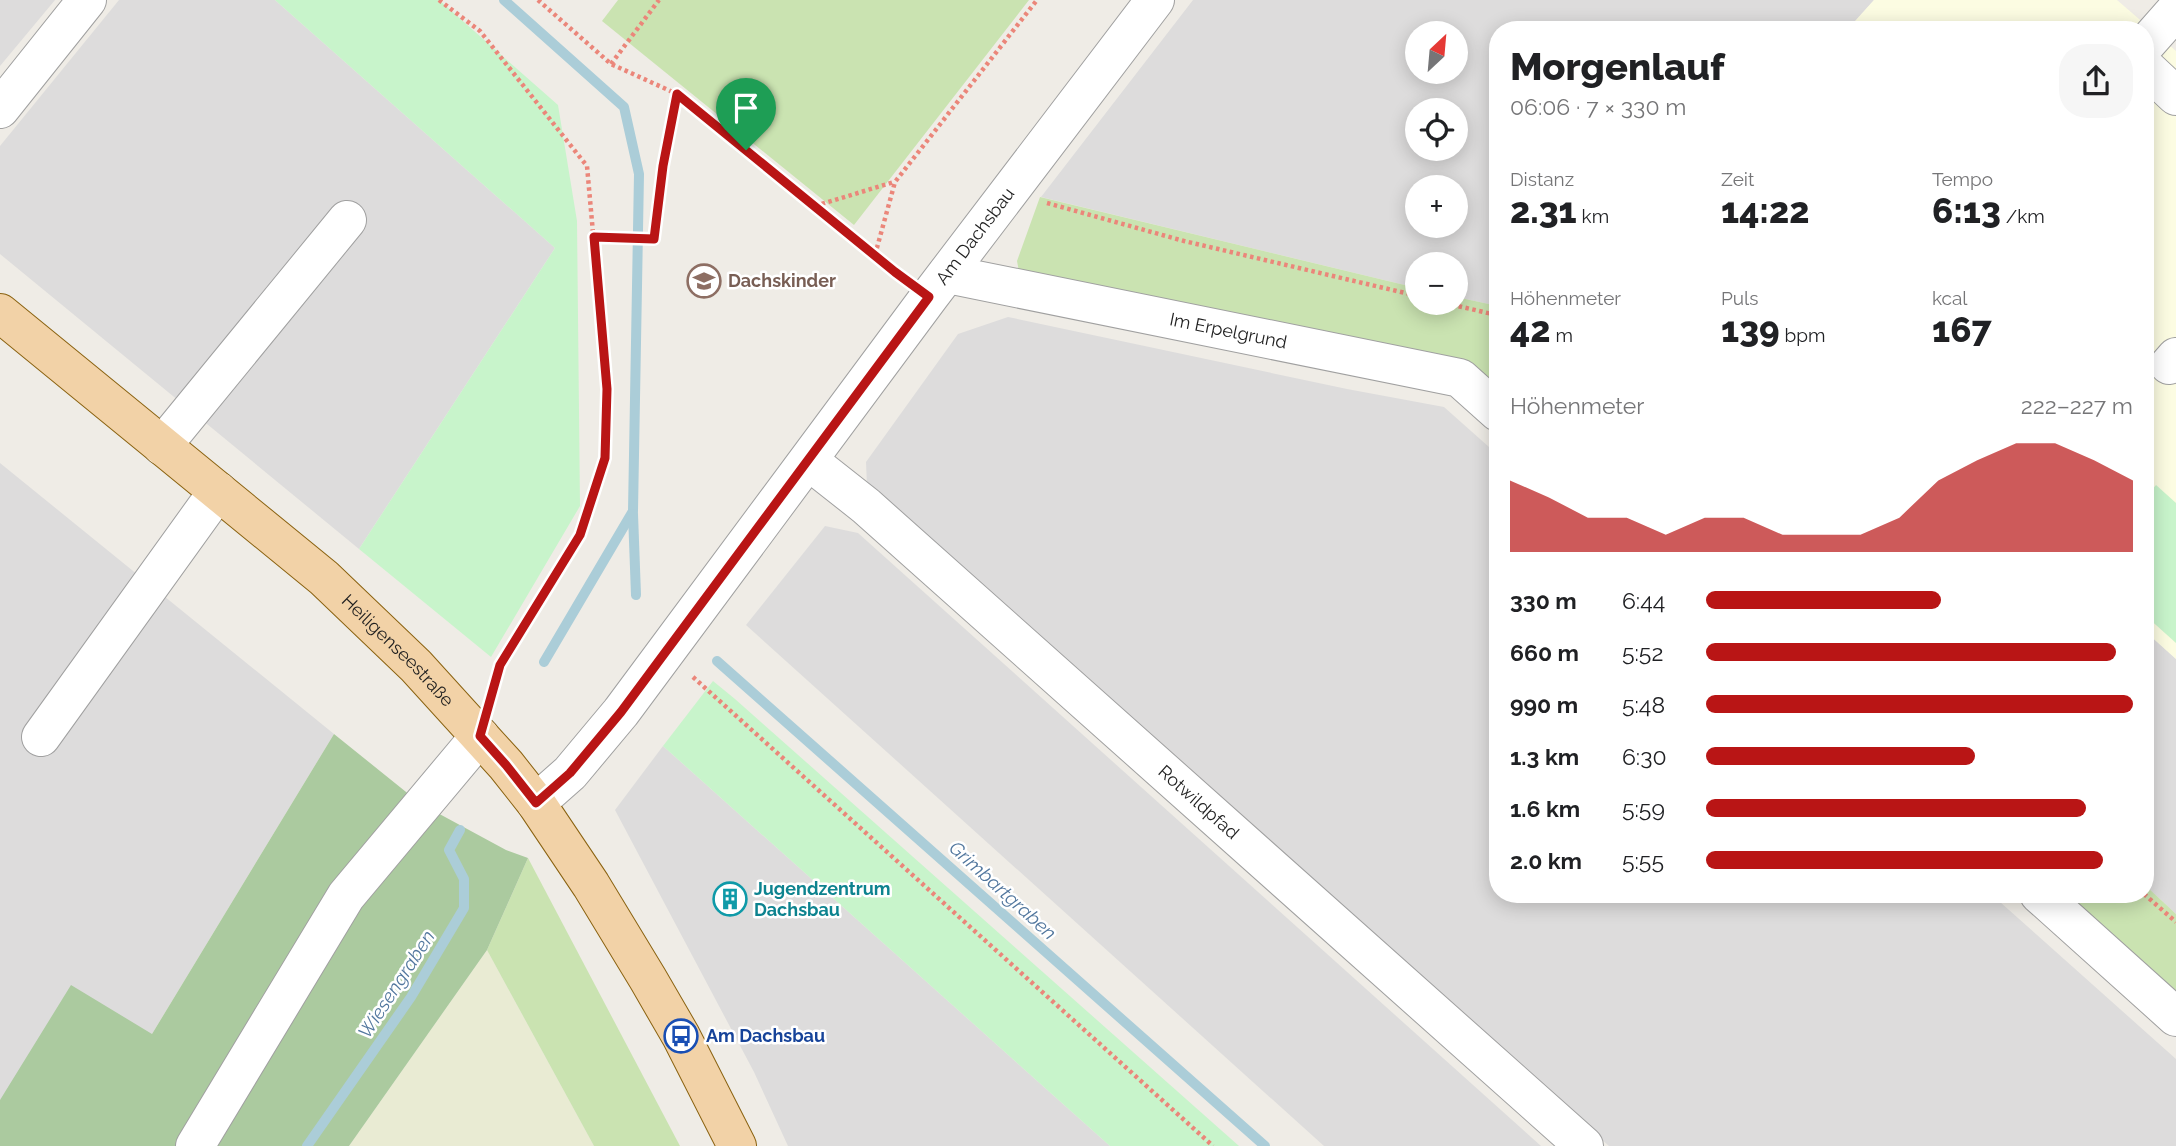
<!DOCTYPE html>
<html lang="de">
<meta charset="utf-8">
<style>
body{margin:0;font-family:Raleway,sans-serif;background:#f6f6f6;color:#202124;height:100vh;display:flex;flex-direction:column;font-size:26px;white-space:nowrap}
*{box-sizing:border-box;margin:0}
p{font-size:23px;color:#757577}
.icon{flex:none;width:38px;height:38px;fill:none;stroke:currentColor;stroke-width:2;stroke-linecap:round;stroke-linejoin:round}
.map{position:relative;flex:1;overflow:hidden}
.side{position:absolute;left:1489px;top:21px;width:665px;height:882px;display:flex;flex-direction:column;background:#fff;border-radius:28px;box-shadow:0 4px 18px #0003}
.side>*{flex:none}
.needle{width:46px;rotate:26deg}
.fabs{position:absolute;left:1405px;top:21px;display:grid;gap:14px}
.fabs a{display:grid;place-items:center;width:63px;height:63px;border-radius:50%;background:#fff;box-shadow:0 4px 18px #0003;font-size:35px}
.pin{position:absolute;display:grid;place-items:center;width:60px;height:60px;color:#fff;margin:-72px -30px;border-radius:50% 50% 50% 0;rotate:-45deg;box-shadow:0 0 7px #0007}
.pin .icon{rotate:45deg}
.round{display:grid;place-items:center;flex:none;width:74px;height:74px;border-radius:28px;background:#f6f6f6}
.summary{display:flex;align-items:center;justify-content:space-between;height:119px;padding:0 21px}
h1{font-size:38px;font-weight:800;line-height:52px}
.figures{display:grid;grid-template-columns:repeat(3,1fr);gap:10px;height:119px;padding:7px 21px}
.figures div{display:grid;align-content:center}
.figures b{font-size:35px;font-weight:800}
.figures small{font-size:19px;font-weight:400}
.figures p{font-size:19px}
.chart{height:196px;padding:14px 21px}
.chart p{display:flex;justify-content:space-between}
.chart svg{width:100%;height:126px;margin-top:7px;fill:#b91515;opacity:.7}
ul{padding:0 21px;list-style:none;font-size:23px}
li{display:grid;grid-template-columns:112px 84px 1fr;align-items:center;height:52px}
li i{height:18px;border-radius:9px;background:#b91515}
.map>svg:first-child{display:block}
.residential{fill:#dddcdc;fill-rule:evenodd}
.education{fill:#fcfce2}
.farmland{fill:#e9ebd3}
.grass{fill:#cae3b1}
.forest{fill:#abca9f}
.park{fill:#c8f4cb}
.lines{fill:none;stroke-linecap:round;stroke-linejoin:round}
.stream{stroke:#abcdd8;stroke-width:10}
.minor-casing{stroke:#a0a0a0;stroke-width:40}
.major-casing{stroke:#8a6210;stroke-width:40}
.path{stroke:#eb867a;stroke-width:4.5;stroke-dasharray:3.5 3.5;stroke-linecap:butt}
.minor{stroke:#fff;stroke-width:38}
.major{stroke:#f2d2a7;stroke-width:38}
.route-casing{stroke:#fff;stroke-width:14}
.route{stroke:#b91515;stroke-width:9}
.labels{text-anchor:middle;stroke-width:5;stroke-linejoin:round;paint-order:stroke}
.street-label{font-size:18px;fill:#1f1f1f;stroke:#fff}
.education-label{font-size:18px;font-weight:bold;fill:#785e54;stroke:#fff;text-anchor:start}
.culture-label{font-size:18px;font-weight:bold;fill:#0d838f;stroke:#fff;text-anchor:start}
.transit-label{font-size:18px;font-weight:bold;fill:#164399;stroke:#fff;text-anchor:start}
.water-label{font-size:19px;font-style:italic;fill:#52779e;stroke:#fff}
</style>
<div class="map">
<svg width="2176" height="1146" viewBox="0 0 2176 1146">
<rect width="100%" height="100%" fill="#efece6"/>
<g class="residential">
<polygon points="0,0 55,0 0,66"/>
<polygon points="119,0 275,0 555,248 359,549 0,254 0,146"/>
<path d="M1193,0H1874L1847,30H1498V306L1456,297V264H1418L1417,288L1041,197ZM1418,33H1456V72H1418ZM1418,110H1456V149H1418ZM1418,187H1456V226H1418Z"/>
<polygon points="1008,317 1347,389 1444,407 1498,455 1498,894 1991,894 2176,1059 2176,1146 1609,1146 867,486 866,462 958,334"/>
<polygon points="0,463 334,734 152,1034 0,1100"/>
<polygon points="825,526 858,533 1541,1146 1324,1146 746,625"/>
<polygon points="2146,632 2176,659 2176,914 2146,886"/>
<polygon points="663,746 1110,1146 788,1146 754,1072 615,810"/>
</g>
<polygon class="education" points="1874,0 2117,0 2176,51 2176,659 2146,632 2146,30 1847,30"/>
<polygon class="farmland" points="487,950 594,1146 349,1146"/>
<g class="grass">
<polygon points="618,0 1029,0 854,225 602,21"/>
<polygon points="1040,197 1417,288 1418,303 1456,303 1456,297 1498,306 1498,395 1020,277 1017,261"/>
<polygon points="528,858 680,1146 594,1146 487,950"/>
<polygon points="2146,886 2176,914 2176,1003 2055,894 2146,894"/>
</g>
<polygon class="forest" points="334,734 421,804 506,850 528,858 487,950 349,1146 0,1146 0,1100 71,985 152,1034"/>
<g class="park">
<polygon points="275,0 439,0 558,105 577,221 580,506 491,657 359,549 555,248"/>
<polygon points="2156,485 2176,503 2176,643 2146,616 2146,497"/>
<polygon points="713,681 735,699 1239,1146 1110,1146 663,746"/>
</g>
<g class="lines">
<g class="stream">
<polyline points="504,0 624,107 639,174 633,511 544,662"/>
<polyline points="633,514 636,595"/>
<polyline points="717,661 1265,1146"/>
<polyline points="307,1146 411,997 464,908 464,879 449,850 460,830"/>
</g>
<defs>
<g id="minor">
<polyline points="2146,44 2176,10"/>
<polyline points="2146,68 2176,96"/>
<polyline points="0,109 87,0"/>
<path id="s1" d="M947,274L1460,378L1498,412"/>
<polyline points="2169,365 2176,357"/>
<polyline points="162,446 347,220"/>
<path id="s2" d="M809,461L866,506L1584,1146"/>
<polyline points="41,737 218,491"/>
<path id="s3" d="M536,803L570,773L621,712L929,297L1155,0"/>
<polyline points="2039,894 2176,1017"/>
<polyline points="195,1146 346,896 480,736"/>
</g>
<g id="major">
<path id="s4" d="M0,313L324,578L416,666L506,765L536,803L591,885L648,979L681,1036L737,1146"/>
</g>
</defs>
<use href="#minor" class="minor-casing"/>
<use href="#major" class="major-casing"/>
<g class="path">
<polyline points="439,0 480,31 587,166 607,389 605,458 580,535 500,665 492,694"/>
<polyline points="538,0 611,64 677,94"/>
<polyline points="611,64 659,0"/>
<polyline points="1047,203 1184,241 1418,296"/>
<polyline points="815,206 894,182"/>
<polyline points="594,237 654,239 663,166 677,94 898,275"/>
<polyline points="875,255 895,182 1037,0"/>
<polyline points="1445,303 1492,314 1498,319"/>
<polyline points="693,677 1213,1146"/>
<polyline points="2144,894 2176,922"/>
</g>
<use href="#minor" class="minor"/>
<use href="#major" class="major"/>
</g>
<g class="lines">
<defs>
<polygon id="route" points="677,94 895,272 929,297 621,712 570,773 536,803 506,765 480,736 500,665 580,535 605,458 607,389 594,237 654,239 663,166"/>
</defs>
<use href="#route" class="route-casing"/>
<use href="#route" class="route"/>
</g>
<defs>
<symbol id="school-ring" viewBox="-11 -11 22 22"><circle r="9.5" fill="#fff" stroke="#8d6e63" stroke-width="1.5"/><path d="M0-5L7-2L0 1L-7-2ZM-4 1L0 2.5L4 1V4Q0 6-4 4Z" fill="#8d6e63"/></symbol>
<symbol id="building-ring" viewBox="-11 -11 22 22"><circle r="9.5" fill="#fff" stroke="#0f9aa8" stroke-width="1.5"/><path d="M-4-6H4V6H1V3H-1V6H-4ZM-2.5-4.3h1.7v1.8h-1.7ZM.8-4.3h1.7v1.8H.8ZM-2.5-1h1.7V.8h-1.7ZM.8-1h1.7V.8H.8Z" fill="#0f9aa8"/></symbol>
<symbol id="bus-ring" viewBox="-11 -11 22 22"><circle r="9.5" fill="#fff" stroke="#1a4fb4" stroke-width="1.5"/><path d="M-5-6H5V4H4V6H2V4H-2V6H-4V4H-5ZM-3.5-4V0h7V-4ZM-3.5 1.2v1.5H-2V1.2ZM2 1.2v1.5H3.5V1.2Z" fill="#1a4fb4"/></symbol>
</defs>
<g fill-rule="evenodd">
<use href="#school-ring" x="685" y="262" width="38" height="38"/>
<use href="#building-ring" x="711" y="880" width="38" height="38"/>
<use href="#bus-ring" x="662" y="1017" width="38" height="38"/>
</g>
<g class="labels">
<g class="street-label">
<text dy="6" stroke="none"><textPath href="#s3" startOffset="718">Am Dachsbau</textPath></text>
<text dy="6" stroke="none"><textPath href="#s1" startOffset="287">Im Erpelgrund</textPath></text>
<text dy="6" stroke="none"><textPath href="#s4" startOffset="522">Heiligenseestraße</textPath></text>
<text dy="6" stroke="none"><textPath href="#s2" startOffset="518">Rotwildpfad</textPath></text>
</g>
<g class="education-label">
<text x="728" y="287">Dachskinder</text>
</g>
<g class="culture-label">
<text x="754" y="895">Jugendzentrum<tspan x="754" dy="21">Dachsbau</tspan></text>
</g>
<g class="transit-label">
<text x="706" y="1042">Am Dachsbau</text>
</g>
<g class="water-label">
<text transform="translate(1003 890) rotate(42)" y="7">Grimbartgraben</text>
<text transform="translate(396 984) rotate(-57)" y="7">Wiesengraben</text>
</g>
</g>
</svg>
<div class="fabs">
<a><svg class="needle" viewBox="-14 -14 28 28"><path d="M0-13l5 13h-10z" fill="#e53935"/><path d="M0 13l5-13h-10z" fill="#757577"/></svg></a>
<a><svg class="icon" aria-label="locate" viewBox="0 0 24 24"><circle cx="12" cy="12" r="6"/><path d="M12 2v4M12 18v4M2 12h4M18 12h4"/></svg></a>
<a>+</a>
<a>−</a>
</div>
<div class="pin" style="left:746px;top:150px;background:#1e9e55"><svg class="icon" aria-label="arrive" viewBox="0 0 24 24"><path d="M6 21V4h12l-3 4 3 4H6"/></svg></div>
<section class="side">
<div class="summary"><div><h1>Morgenlauf</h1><p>06:06 · 7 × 330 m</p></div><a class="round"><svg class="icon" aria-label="share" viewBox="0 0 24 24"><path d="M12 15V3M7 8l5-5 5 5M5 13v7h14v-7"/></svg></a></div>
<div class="figures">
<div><p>Distanz</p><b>2.31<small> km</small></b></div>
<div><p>Zeit</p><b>14:22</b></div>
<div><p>Tempo</p><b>6:13<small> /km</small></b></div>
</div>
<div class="figures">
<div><p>Höhenmeter</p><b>42<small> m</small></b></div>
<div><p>Puls</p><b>139<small> bpm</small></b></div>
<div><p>kcal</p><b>167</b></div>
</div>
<div class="chart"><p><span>Höhenmeter</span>222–227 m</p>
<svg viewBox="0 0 160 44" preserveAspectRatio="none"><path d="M0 44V19L10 25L20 32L30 32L40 38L50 32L60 32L70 38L80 38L90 38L100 32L110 19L120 12L130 6L140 6L150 12L160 19V44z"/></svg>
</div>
<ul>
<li><b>330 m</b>6:44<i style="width:55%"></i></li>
<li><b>660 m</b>5:52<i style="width:96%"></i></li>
<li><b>990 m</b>5:48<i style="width:100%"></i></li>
<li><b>1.3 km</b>6:30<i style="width:63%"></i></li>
<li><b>1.6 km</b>5:59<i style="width:89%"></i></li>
<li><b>2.0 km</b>5:55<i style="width:93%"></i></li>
</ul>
</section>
</div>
